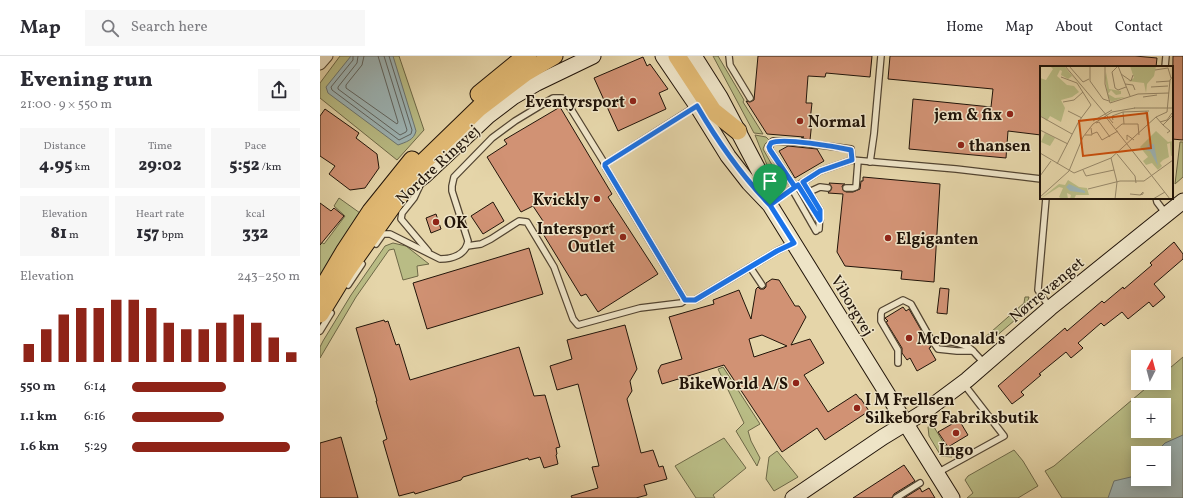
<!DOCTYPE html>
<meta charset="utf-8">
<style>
body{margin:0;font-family:Vollkorn,serif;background:#f7f7f7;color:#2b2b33;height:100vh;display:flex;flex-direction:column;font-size:15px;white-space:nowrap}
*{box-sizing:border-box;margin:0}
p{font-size:13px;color:#7c7c81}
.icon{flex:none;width:22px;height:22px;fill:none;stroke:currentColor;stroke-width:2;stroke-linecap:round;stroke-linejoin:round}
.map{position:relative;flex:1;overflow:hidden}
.sheet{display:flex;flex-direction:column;background:#fff;width:320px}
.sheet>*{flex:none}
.needle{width:26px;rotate:6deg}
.buttons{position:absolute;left:811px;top:294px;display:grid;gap:8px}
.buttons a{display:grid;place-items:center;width:40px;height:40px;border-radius:0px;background:#fff;box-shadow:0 2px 10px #0003;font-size:20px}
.pin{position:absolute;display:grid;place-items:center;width:34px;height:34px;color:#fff;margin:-41px -17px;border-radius:50% 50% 50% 0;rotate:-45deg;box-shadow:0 0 4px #0007}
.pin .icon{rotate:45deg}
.round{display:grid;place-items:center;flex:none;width:42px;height:42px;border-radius:0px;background:#f7f7f7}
.overview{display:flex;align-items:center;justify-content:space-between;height:68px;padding:0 20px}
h1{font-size:22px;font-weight:800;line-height:30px}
.metrics{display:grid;grid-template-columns:repeat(3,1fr);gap:6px;height:68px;padding:4px 20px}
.metrics div{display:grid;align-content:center;border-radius:0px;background:#f7f7f7;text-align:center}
.metrics b{font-size:17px;font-weight:800}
.metrics small{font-size:11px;font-weight:400}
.metrics p{font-size:11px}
.chart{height:112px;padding:8px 20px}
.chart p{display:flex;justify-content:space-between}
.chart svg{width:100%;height:72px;margin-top:4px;stroke:#8f2418;stroke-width:6}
ul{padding:0 20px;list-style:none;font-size:13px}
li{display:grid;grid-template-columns:64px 48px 1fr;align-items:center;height:30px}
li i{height:10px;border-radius:5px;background:#8f2418}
header{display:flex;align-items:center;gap:24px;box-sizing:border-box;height:56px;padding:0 20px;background:#fff;border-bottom:1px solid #e1e1e2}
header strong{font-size:19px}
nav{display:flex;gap:22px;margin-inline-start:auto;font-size:14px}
.search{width:280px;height:36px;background:#f7f7f7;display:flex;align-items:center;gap:10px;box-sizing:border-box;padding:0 14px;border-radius:0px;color:#7c7c81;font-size:15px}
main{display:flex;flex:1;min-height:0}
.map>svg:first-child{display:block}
.green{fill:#b9bc85;stroke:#6d6847;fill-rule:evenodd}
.water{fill:#9db5b6;stroke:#6b7571}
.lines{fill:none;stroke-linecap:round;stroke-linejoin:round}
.shore{stroke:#5f6460;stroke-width:1}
.building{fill:#d19274;stroke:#211409;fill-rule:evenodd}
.lane-casing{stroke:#524431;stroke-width:8}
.street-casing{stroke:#524431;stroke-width:13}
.secondary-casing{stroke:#211409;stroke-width:17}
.primary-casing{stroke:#211409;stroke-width:19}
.lane{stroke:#eee4c7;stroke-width:5.5}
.street{stroke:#eee4c7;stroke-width:11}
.secondary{stroke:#eee4c7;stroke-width:15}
.primary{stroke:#e2ba74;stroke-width:17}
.route-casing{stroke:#fff;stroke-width:8}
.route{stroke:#1a73e8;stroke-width:5}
.poi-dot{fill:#8f2418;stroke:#eee4c7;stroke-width:1.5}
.labels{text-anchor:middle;stroke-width:3;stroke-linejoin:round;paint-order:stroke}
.poi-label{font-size:16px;font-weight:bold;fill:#211409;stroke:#eee4c7;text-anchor:start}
.street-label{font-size:16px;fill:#211409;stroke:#eee4c7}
.inset-road{fill:none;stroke:#978869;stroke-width:1}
.view{fill:#ca4f0c;fill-opacity:0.15;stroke:#ca4f0c;stroke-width:2}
.inset-edge{fill:none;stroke:#211409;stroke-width:2}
</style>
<header>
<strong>Map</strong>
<div class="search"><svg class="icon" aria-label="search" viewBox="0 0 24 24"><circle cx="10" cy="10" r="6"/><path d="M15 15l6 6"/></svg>Search here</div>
<nav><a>Home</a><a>Map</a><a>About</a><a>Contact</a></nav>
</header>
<main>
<section class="sheet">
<div class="overview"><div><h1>Evening run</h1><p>21:00 · 9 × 550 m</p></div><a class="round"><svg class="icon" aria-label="share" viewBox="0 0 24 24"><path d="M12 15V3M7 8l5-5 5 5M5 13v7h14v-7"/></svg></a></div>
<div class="metrics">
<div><p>Distance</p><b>4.95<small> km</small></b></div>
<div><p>Time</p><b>29:02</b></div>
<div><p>Pace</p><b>5:52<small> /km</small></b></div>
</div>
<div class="metrics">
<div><p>Elevation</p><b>81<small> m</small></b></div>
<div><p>Heart rate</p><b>157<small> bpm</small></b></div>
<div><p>kcal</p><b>332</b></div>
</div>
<div class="chart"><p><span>Elevation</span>243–250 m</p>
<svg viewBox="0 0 160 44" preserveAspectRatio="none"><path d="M5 44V33M15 44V24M25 44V15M35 44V11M45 44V11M55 44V6M65 44V6M75 44V11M85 44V20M95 44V24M105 44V24M115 44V20M125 44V15M135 44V20M145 44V29M155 44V38"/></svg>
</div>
<ul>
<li><b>550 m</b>6:14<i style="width:56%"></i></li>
<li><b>1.1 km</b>6:16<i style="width:55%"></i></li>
<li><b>1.6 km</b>5:29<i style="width:94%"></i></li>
</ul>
</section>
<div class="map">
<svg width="863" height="442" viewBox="0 0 863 442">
<rect width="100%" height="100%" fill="#e5d5a9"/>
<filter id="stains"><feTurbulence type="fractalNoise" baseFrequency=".005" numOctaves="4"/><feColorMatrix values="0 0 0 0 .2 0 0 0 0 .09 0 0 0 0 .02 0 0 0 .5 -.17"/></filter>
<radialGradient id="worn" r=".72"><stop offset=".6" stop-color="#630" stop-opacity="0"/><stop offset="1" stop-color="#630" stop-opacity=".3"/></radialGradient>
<g class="green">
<polygon points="20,0 79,0 104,74 77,104 0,42 0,27"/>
<polygon points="393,0 398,0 424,44 423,46 443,78 434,77"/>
<polygon points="435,79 446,81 449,84 445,88 443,93 456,116 464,123 463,126 455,129"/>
<polygon points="860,86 863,86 863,121 855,128"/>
<polygon points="19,142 40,157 0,221 0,185 4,188 25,160 14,150"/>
<polygon points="73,187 86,190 109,208 97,210 98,220 83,224 74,193 69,194 36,241 0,302 0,291 3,285 31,239 65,190"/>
<polygon points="705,241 709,241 707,248 709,252 667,288 663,283 704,247"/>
<path d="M863,301V442H742L725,415L734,410L832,327H844V317ZM818,349H844V375H818ZM818,397H844V423H818Z"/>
<polygon points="403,311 440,368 428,375 431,385 440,402 437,410 416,375 424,367 398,313"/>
<polygon points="611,367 614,371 632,401 621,400 609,380 608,371"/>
<polygon points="404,382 426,412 393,439 395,442 376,442 355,410"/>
<polygon points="694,394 703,405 718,430 698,442 647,442 653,437 645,424 648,420"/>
<polygon points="457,395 478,421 454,435 446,423 449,401"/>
</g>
<g class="water">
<path d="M31,0H73L96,75C94,84 86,86 78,89L8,37L6,31Z"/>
<polygon points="863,379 863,442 788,442 794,425 815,420 818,416 818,423 844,423 844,397 835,397 845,387"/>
</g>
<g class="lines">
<g class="shore">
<polyline points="33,0 33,4 11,31 12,34 79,84 91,78 92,74 69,0"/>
<polyline points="38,0 37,7 18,31 18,33 80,79 86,76 87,74 64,0"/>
<polyline points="44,0 42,9 26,29 26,32 77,68 78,66 58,0"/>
</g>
</g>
<g class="building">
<polygon points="438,0 552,0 550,21 506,17 505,21 488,20 486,47 492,47 490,65 492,65 490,84 481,82 484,81 447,78 426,45 430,46 434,44"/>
<polygon points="570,0 815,0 837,2 836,11 721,11 721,79 688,75 686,102 589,93 593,43 671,51 673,33 568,23"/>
<polygon points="853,0 863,0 863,84 852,83"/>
<polygon points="323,1 327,10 330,8 348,33 339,37 346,53 298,75 274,22"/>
<polygon points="240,51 292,138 288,141 338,218 278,256 266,238 261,240 217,168 223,165 213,150 201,156 167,101 187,88 184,84"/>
<polygon points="5,53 39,77 36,82 57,98 59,112 45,132 30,134 9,118 15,110 0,100 0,60"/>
<polygon points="468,90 497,93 504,105 475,122 459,95"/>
<polygon points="543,121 620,128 614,226 581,223 582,215 525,210 517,196 523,138 508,137 512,132 509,127 525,128 522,130 523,134 526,136 533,136 540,133 541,125 543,125"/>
<polygon points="173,146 184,165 163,178 151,160"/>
<polygon points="0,147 11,155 14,152 24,160 0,189"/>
<polygon points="116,158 121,173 111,177 106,162"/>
<polygon points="854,186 863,198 863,203 834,228 845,241 833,251 829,246 808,263 802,256 784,270 781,267 758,287 763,292 751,302 746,296 719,318 721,319 701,336 704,339 692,348 678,330 745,272 747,275 782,245 784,247 803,231 804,233 832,209 830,207"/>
<polygon points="209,192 223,238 107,273 93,227"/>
<path d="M452,223L459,224L475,250H479L486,261L471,289L490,283L504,307L484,319L508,356L536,338L540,343H541L549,355L505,384L497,372L462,396L404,309L342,328L338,315L341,309L362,303L349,261L394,248L393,244L419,234L431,263L436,233L438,231L440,233H444L446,231V227ZM442,279L467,290L434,301L429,283Z"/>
<polygon points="620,232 629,233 627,258 617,257"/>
<polygon points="583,251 586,255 589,253 611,291 609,292 616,304 597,315 590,302 587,304 582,297 582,292 566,266 568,265 565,262"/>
<polygon points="64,264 65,266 68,265 76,289 79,288 90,324 199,291 214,340 225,339 240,391 236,392 237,398 236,399 238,408 224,412 220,401 209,404 208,402 143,421 141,424 95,438 94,436 79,440 63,385 67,383 56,345 57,345 36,272"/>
<polygon points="305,269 317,313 310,325 312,335 307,343 321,397 333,394 339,411 343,410 347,423 324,429 327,439 316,442 252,442 251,440 278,432 272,411 279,410 258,328 237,334 230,310 252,303 247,284"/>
<polygon points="639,364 648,379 628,391 618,376"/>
<polygon points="21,381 38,442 0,442 0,387"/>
<polygon points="584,409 595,425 574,438 572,442 533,442"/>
<polygon points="600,432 602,436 609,432 615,442 584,442"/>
</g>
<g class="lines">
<defs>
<g id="lane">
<polyline points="409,0 410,9 430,42"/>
<polyline points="845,11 846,0"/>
<polyline points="550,106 554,78 561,0"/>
<polyline points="285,108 376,50"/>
<polyline points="483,126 500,154 499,173"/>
<polyline points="101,127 94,142 82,157 81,163 108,195"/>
<polyline points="478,129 500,164"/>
<polyline points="475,131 450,94 450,89 453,85 476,86 531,93 532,104"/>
<polyline points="526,132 533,132 536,131 538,105"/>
<polyline points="472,133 496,175"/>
<polyline points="489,136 500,131 508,132"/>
<polyline points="726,142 718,234 730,252"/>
<polyline points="836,142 837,146 846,158"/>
<polyline points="450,149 462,140 500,115 532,104 636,113 721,123"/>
<path d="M56,188L63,178H70L120,203C132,203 146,199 148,185L132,135V130L134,121L172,82L195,65L228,45L233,42H242L251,53L285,108L286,112L365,244"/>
<polyline points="147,190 161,188 171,183 199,165 207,166 234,211 253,263 258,269 320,252 361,247 365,244 375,244 457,195 473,187"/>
<polyline points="430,211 442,229"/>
<polyline points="28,229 42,208"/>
<polyline points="0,275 11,257"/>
<path d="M613,284C626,286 643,285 653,295"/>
<polyline points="578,307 578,294 561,265 561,258 562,255 583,244 591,248 609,280 618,293 637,295 653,295 664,307"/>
<polyline points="617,417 684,380 643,327"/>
<polyline points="576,442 600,427"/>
</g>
<polyline id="street" points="0,8 7,0"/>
<g id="secondary">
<polyline points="343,0 377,50 408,100 429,127 450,149 632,442"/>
<polyline points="374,0 400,41 439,115 448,144"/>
<polyline points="83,135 104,120 168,60 193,41 217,27 273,0"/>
<polyline points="473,442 563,381 604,356 647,324 730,252 863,145"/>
</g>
<g id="primary">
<polyline points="357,0 393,55 418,75"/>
<polyline points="159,38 197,7 208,0"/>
<polyline points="1,235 24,196 51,155 92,104"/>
<polyline points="0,258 27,214 83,135 95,114 159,52 205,17 234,0"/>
</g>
</defs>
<use href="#lane" class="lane-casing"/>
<use href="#street" class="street-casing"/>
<use href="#secondary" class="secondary-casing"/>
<use href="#primary" class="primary-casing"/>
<use href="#lane" class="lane"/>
<use href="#street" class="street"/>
<use href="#secondary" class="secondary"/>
<use href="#primary" class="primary"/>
</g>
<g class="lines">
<defs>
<path id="route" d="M450,149L474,187L457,195L375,244H365L285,110V108L377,50C398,86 421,119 450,149L478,129L500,164V154L483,126L500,115L532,104L531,94C517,91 462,81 451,87L449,91L450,94L475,131L450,149"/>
</defs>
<use href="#route" class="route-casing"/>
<use href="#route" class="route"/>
</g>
<g class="poi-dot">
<circle cx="313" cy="45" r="4"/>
<circle cx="690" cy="58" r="4"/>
<circle cx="480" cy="65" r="4"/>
<circle cx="641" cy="89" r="4"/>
<circle cx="277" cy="143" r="4"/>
<circle cx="116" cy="166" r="4"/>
<circle cx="303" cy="181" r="4"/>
<circle cx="568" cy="182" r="4"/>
<circle cx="589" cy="282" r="4"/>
<circle cx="476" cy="327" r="4"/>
<circle cx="537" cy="352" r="4"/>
<circle cx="636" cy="377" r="4"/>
</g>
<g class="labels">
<g class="poi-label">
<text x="305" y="51" text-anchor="end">Eventyrsport</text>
<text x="682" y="64" text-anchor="end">jem &amp; fix</text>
<text x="488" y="71">Normal</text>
<text x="649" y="95">thansen</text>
<text x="269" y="149" text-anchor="end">Kvickly</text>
<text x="124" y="172">OK</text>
<text x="295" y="178" text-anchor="end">Intersport<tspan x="295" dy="18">Outlet</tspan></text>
<text x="576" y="188">Elgiganten</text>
<text x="597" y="288">McDonald's</text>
<text x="468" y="333" text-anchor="end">BikeWorld A/S</text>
<text x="545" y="349">I M Frellsen<tspan x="545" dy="18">Silkeborg Fabriksbutik</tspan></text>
<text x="636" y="399" text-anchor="middle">Ingo</text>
</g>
<g class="street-label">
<text transform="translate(117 108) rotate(-43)" y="6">Nordre Ringvej</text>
<text transform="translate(726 233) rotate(-40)" y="6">Nørrevænget</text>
<text transform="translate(533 249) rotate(59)" y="6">Viborgvej</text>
</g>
</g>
<g transform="translate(720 10)">
<rect width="133" height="133" fill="#e5d5a9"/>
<path d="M10,0H24L45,25L32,10L28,13L21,9L22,5L20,4L17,10L27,19L34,20L39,26L32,31L21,34L25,42L21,56L10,50L7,55L0,49V12L6,14L13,3ZM90,0H116L114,10L107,18L106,27L104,17L88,15L94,12ZM66,6L69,23L81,25V28L76,29L71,24L68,28L75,32L85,31L71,36L68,30L65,12ZM116,65L128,76L133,75V89L131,90L130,77L127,78L129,91L123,94L120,97L122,100L118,104L112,97L106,99L103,95L108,91L100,81ZM5,67L15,72L10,80L1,76ZM28,114L39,121L47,122L49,129H36L34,133H30L31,129L27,127L28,133H22L19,131L23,122L19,121L0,133L19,118L25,119Z" fill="#b9bc85"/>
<path d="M109,78H114L118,100L110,85L105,84ZM29,118L45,125V127L30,125L26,121Z" fill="#9db5b6"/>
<path class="inset-road" d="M25,0L73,57M29,0L43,16L49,13M50,0V15L63,33L69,35M65,0V18L70,37L98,28L129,27M78,0L72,6L75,22L78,24L86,21M78,0L90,30M115,4L128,2L131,12M81,8L91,15L93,9M116,16L130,15M85,18L93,19L95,24M111,21L128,20M103,31L117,29M23,36L34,34L43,26M94,42H133M28,45L42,52M106,45L108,60M83,46L109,45M83,46L84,58M0,50L32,68M65,50L130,133M116,51L123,59L133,49M73,54L72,50L83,46M53,55L72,44M120,56L127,54L132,47M56,57L59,56L70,71M123,59L130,65L127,67M76,63L82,58H98L99,69M0,64L28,78M52,68L57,66L62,74L78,65M45,69H52L51,62M87,74V69L94,74M0,87L34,107L71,92L116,51L127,46L130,14L133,10M77,88L95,110L96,117M71,92L77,116L75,133M17,98L39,55L51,39L37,17L21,11M43,104L46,110L74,104M0,110L11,95M48,123L80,115H104L133,94M90,128L100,129L103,128V126L100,129M0,131L29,105L43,71L53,58L72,46L95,42M51,133H66M113,133L125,126"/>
<path class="view" d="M107,47L111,82L43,90L39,55Z"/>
<rect width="133" height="133" class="inset-edge"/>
</g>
<rect width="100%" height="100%" filter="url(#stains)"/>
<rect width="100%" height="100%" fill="url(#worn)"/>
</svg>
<div class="buttons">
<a><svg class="needle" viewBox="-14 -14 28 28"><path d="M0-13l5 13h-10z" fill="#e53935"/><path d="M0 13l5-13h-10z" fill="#7c7c81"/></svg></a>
<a>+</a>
<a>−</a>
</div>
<div class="pin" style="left:450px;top:149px;background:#1e9e55"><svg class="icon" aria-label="arrive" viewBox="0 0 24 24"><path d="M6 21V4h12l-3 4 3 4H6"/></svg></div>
</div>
</main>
